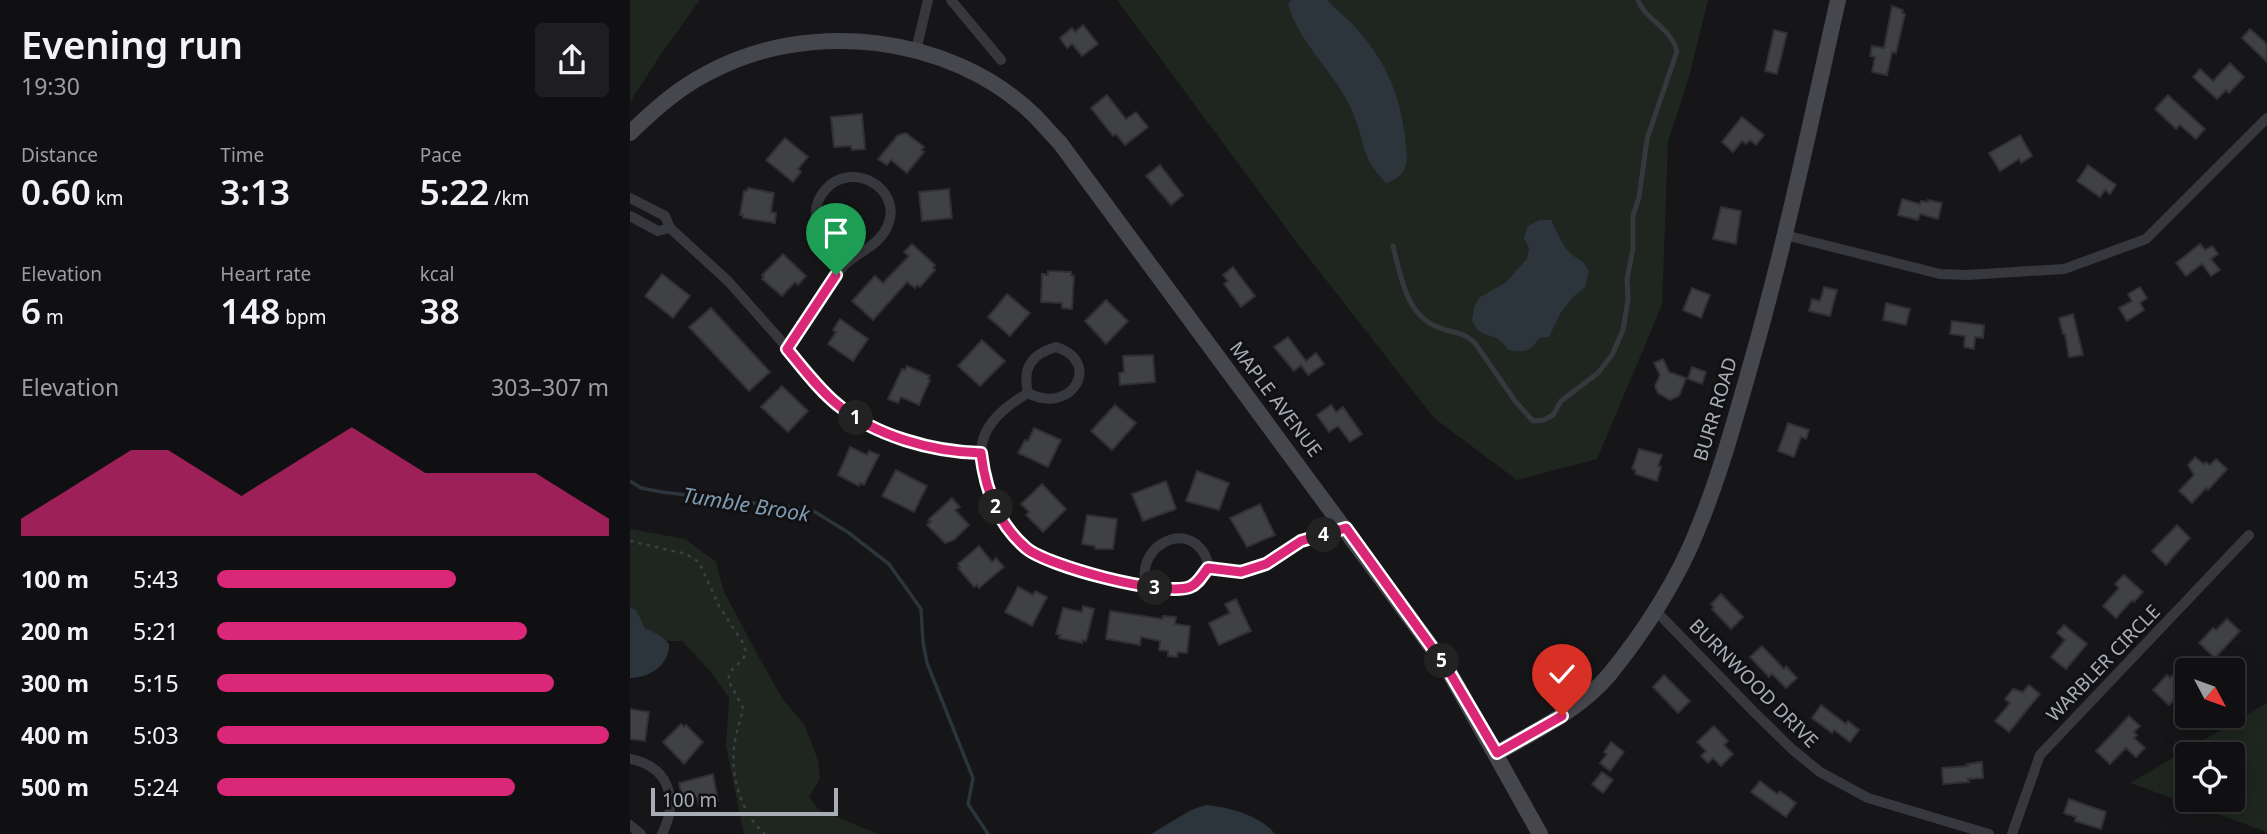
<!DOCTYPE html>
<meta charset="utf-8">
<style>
body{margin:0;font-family:"Noto Sans",sans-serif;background:#1e1e20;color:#f1f3f6;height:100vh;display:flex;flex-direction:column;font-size:26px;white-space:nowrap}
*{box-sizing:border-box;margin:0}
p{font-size:23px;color:#9c9d9f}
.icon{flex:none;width:38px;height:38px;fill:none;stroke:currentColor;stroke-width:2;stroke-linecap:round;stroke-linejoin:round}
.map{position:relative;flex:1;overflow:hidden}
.panel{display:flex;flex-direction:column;background:#101012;width:630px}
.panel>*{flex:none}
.needle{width:46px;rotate:131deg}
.buttons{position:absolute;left:1545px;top:658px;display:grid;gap:14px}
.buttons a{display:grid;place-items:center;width:70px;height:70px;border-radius:7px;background:#101012;box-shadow:0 4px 18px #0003,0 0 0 2px #303032;font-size:35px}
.scale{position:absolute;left:21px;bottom:18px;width:187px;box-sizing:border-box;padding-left:7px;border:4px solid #a8adb8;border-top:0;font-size:19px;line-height:24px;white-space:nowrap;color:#a8adb8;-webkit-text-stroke:5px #111113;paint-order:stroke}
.pin{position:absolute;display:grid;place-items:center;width:60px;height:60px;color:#fff;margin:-72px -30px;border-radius:50% 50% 50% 0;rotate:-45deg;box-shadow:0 0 7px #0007}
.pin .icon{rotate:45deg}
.km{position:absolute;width:35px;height:35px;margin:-18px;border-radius:50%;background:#222;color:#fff;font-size:19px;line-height:35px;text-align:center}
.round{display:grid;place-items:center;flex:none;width:74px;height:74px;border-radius:7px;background:#1e1e20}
.summary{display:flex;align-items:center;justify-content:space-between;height:119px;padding:0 21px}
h1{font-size:38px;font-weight:600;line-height:52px}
.metrics{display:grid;grid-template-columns:repeat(3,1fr);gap:10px;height:119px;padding:7px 21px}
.metrics div{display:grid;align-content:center}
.metrics b{font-size:35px;font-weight:600}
.metrics small{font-size:19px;font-weight:400}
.metrics p{font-size:19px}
.chart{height:196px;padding:14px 21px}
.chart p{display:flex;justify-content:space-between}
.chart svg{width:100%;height:126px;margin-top:7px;fill:#db2777;opacity:.7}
ul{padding:0 21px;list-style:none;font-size:23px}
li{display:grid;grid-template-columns:112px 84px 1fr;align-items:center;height:52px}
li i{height:18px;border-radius:9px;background:#db2777}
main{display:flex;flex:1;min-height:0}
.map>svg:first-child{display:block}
.green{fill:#1e261f;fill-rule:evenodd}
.water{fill:#2c353c}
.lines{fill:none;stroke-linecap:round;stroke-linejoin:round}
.stream{stroke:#2c353c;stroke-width:3.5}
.building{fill:#404145;stroke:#303034;stroke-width:2}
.path{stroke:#3d3f44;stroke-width:2.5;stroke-dasharray:3.5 5;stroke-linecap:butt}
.lane{stroke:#37383d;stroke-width:5}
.street{stroke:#37383d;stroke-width:10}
.secondary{stroke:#45474d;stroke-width:16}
.route-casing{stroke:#fff;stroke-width:14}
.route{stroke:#db2777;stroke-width:9}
.labels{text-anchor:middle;stroke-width:6;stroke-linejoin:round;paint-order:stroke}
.street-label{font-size:19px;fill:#a8adb8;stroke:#111113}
.water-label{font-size:21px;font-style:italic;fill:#7f9bb3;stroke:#111113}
</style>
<main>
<section class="panel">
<div class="summary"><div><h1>Evening run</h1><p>19:30</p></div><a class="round"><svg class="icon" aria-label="share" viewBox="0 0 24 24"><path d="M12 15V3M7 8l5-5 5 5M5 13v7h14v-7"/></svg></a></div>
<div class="metrics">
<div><p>Distance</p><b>0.60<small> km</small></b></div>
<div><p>Time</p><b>3:13</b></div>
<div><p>Pace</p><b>5:22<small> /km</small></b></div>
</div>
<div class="metrics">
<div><p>Elevation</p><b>6<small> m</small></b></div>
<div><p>Heart rate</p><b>148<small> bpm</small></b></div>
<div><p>kcal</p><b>38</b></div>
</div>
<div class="chart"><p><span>Elevation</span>303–307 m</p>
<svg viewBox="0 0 160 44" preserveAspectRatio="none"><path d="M0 44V38L10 30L20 22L30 14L40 14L50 22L60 30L70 22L80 14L90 6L100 14L110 22L120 22L130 22L140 22L150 30L160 38V44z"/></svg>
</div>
<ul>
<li><b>100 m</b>5:43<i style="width:61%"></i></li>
<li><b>200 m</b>5:21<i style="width:79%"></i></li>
<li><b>300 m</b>5:15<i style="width:86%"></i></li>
<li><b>400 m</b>5:03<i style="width:100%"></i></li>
<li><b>500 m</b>5:24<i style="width:76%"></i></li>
</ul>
</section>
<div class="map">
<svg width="1637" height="834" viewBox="0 0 1637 834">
<rect width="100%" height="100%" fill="#161618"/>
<g class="green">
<polygon points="0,0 70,0 29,57 0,102"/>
<polygon points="487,0 1078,0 1059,77 1038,142 1032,305 967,459 887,480 804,418 671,248"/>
<path d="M0,529L55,539L86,562L94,592L129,657L153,700L174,724L188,760L190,779L179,797L188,809L248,834H114L96,746L99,698L81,672L52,641H35C30,634 21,634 15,627C8,620 9,612 0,607Z"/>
<path d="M1637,703V832L1500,783ZM1558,754H1603V800H1558Z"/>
</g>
<g class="water">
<path d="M661,0H697C706,10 716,17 725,27C757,62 771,97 776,145C778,164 777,176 756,183C733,159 736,150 726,121C712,77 670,48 658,4Z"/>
<path d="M909,220H921C926,229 931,243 938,251C947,261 951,256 959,271L955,287L943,297L930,314L919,337L909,338C901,352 894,353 878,350C868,333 860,339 849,331C846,329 844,324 842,321L844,307L850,297L875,283L897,259L899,248L894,238L898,226Z"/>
<path d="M0,607L6,610L15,628L31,636L39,644C40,664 20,678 0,678Z"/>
<path d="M576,805C599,807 631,816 645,834H521L561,810Z"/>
</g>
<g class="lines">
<polyline class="stream" points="0,481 11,488 32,492 182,510 219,533 259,564 291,609 293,642 297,663 343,778 338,804 358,834"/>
</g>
<g class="building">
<polygon points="1262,6 1273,10 1272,13 1275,14 1266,53 1262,52 1257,75 1242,72 1245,57 1240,56 1242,46 1254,48"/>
<polygon points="453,25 468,44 452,56 442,44 437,48 430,38 442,28 445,32"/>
<polygon points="1620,29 1637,44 1637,62 1612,38"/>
<polygon points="1144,30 1157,33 1147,74 1135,71"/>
<polygon points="1600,63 1614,77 1599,93 1596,90 1587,99 1563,77 1570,69 1583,81"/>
<polygon points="477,95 496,119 506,112 518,127 495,145 486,134 483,136 461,108"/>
<polygon points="1538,95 1575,129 1566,139 1550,125 1546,129 1525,109"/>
<polygon points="232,114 235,149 222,150 221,146 204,147 201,117"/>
<polygon points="1112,117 1134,135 1126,145 1120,140 1116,144 1112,141 1103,152 1092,142"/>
<polygon points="276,133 294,147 291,150 294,152 277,173 261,160 257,165 248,159 268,135"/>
<polygon points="1390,135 1402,156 1391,163 1389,159 1370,171 1359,153"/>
<polygon points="155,138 178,157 168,169 171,172 163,182 136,160"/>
<polygon points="530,165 553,195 541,205 516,176"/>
<polygon points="1458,165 1486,185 1480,194 1475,190 1470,197 1447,181"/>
<polygon points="118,188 144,193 141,212 146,213 145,223 113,218 113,215 110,215 114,191 117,191"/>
<polygon points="319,189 322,218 292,221 289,192"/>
<polygon points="1272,199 1290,204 1291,201 1298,202 1298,200 1312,203 1308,219 1290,214 1288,220 1268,215"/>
<polygon points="1091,207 1111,211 1106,244 1083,239"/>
<polygon points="282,244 305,265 303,268 305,270 290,287 287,285 285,288 277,282 243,320 222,301 245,276 253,283 279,256 274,252"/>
<polygon points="1570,244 1575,250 1582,246 1588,254 1581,259 1590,270 1581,276 1572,264 1556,276 1546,263"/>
<polygon points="153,254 176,276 168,285 165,282 152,296 132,279 134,277 132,275"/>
<polygon points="603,267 625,296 611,307 594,284 598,281 593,275"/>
<polygon points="418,271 441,272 441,275 444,276 442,309 432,308 432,303 411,302 412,274 418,275"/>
<polygon points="32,274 60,296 43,318 15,296"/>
<polygon points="1194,287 1207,290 1200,316 1179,311 1182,299 1190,301"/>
<polygon points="1510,287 1517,298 1510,303 1514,310 1497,321 1489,308 1502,301 1498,294"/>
<polygon points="1062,288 1080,295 1071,318 1053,310"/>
<polygon points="377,294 400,313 380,336 358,317"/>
<polygon points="476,300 498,321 476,344 455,321"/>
<polygon points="1256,303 1280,309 1276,325 1253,320"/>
<polygon points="81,308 140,372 119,391 59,327"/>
<polygon points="1443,314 1453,355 1439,357 1435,334 1433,334 1429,318"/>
<polygon points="210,319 238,339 223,361 198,344 206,332 203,330"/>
<polygon points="1322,321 1354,325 1353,338 1345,337 1344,349 1334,347 1335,336 1320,334"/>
<polygon points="658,337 676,361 686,353 694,364 678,375 671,365 664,371 644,347"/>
<polygon points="352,340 375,361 350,386 328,366"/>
<polygon points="523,355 525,382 490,385 489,373 494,372 493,356"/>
<polygon points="1033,359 1039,372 1056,378 1049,396 1040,400 1028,393 1025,386 1030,375 1024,363"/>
<polygon points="277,366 300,376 298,379 300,380 289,405 271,397 268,403 258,399 272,369 275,370"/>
<polygon points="1062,367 1076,372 1072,384 1058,379"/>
<polygon points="152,386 178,411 158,432 131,407"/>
<polygon points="485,405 506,423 482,450 461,431"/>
<polygon points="701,405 706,412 713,407 732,434 720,442 708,426 699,432 687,415"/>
<polygon points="1158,423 1179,430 1176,439 1171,437 1164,457 1148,451"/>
<polygon points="404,428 431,440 418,467 388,453 395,440 398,441"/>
<polygon points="220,447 237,455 239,451 249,455 234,485 230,483 229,486 208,475"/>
<polygon points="1009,449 1032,455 1028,466 1031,467 1027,481 1005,474 1006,470 1002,469"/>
<polygon points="1565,457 1574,464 1576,462 1580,465 1586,459 1597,469 1578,490 1576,488 1562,503 1549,491 1564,475 1558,465"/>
<polygon points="266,470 297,486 284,512 252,496"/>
<polygon points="567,471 599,483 589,510 556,501"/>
<polygon points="536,481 546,509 513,521 502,494"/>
<polygon points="412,484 436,509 413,532 396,515 399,512 391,504"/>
<polygon points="322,498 330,507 325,510 339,525 324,540 315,543 297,525 301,521 298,520"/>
<polygon points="630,504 645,535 617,547 600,518"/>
<polygon points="457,515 487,519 483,549 465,549 465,546 452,544"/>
<polygon points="1547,525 1560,538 1536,565 1522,551"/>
<polygon points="349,546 362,562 366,558 374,567 349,588 347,585 344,587 328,568 330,567 328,564"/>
<polygon points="1494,575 1513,592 1504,602 1502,600 1486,618 1473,606 1489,588 1485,584"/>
<polygon points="388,587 403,595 405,591 417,597 402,626 375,612"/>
<polygon points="1091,594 1113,617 1101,629 1082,609 1084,607 1081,604"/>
<polygon points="606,599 621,631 589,645 579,623 600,613 595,604"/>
<polygon points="453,606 464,609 456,641 452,640 452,643 429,638 430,635 426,634 433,608 452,612"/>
<polygon points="480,611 532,619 533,616 546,617 545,624 560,626 557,653 548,652 547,657 538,656 538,651 529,650 530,641 511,637 510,645 476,639"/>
<polygon points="1597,619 1610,631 1585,658 1569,643 1583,628 1586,630"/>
<polygon points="1434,625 1457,644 1436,669 1421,657 1435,640 1427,633"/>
<polygon points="1132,646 1154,669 1156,666 1167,678 1156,688 1142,674 1139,677 1120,657"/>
<polygon points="1549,668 1558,676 1558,686 1539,705 1523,690 1537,675 1540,678"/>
<polygon points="1034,675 1060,701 1048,713 1023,687"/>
<polygon points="1399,685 1410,694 1379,732 1365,721 1380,703 1375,699 1383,689 1393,692"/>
<polygon points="1191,705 1216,724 1218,721 1229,730 1220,742 1204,730 1202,733 1182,718"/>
<polygon points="0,709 19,712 15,741 0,739"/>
<polygon points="1499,716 1510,726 1504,732 1507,735 1504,738 1515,748 1506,757 1496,748 1480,764 1466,751"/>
<polygon points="51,724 54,727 56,725 73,742 54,764 33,742"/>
<polygon points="1084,726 1098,741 1094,745 1103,754 1091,766 1083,758 1078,763 1071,756 1076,751 1067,742"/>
<polygon points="981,742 994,752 980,771 970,763 977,754 974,752"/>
<polygon points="1352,762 1353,778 1338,779 1339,782 1313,784 1312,768 1338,766 1337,764"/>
<polygon points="972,772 983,780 973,793 962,784"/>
<polygon points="83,774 88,801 69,805 67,798 53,801 49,783"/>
<polygon points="1130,781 1147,794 1150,791 1166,803 1156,817 1121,792"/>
<polygon points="1439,799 1476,812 1471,829 1445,821 1446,817 1434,813"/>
</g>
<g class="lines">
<path class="path" d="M0,541L56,554L69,562L89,606L113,643L116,652L113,659L100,672L98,680L113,708C111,719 107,729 105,741C99,772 110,813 135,834"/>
<g class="lane">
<path d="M763,246C771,277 776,316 810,328C825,334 833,331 845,343L885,401L903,421L914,420L923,415L931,401L968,373L982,355L993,330L998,300L997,279L1003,249V216L1009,197L1017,139L1047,51C1039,25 1016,21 1008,0"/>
<polyline points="578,568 611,572 636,564 671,541 713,529"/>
</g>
<g class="street">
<polyline points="321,0 371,60"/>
<polyline points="286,50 298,0"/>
<polyline points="0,198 35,216 40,228 28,231 0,216"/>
<polyline points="40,228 98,281 208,405 243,428 307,447 351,453"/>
<polyline points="1155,235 1310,274 1337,275 1434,269 1516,239 1637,118"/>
<path d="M157,349C168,333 179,317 190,300C199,287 206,271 219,261C234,249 250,244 258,225C273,189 222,159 195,190C173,216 195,245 218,262"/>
<path d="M398,393C442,416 473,362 426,347C402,354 392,367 398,393C376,406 351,425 351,453C351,489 376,538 408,556C427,568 452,571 474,576C493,580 516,590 536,590C551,589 564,587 573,575C578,568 579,562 575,555C554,517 503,551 517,586"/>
<polyline points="1025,610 1124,712 1163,750 1190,772 1238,798 1359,834"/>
<path d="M0,759C40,767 49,800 32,834"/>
<polyline points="0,825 11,834"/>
<polyline points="1382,834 1410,755 1619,535"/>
</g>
<g class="secondary">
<path d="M0,133C23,111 47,89 76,74C177,18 320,34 404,115C413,124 421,134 430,143L817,668L910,834"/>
<path d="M867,753C906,731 949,710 979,675C1014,632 1049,578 1069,526C1091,472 1106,416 1122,360C1156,241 1181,120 1208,0"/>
</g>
</g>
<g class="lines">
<defs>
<path id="route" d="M206,275L157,349C173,368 189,390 208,405C245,436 303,452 351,453C355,488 368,524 396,548C417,566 533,597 560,587C568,584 573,574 578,568L611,572L636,564L671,541L716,528L817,668L867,753L932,716"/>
</defs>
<use href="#route" class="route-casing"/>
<use href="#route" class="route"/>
</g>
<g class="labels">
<g class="street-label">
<text transform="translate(646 399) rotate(53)" y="7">MAPLE AVENUE</text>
<text transform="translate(1085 409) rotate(-73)" y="7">BURR ROAD</text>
<text transform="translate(1473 663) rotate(-46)" y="7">WARBLER CIRCLE</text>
<text transform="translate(1124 683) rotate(45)" y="7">BURNWOOD DRIVE</text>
</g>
<g class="water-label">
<text transform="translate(116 505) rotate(9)" y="7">Tumble Brook</text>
</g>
</g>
</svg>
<div class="buttons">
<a><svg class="needle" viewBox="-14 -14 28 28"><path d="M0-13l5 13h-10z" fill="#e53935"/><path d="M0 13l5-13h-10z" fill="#9c9d9f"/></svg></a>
<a><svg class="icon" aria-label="locate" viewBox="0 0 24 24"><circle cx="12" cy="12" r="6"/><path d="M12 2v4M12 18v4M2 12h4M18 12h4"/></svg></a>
</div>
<div class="scale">100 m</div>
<div class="pin" style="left:206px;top:275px;background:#1e9e55"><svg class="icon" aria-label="arrive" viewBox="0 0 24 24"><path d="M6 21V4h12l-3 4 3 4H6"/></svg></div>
<div class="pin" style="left:932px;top:716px;background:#d93025"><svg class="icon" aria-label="check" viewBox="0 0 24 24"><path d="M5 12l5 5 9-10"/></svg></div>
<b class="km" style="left:226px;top:418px">1</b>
<b class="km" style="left:366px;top:507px">2</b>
<b class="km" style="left:525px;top:588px">3</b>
<b class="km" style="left:694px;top:535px">4</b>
<b class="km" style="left:812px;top:661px">5</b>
</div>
</main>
